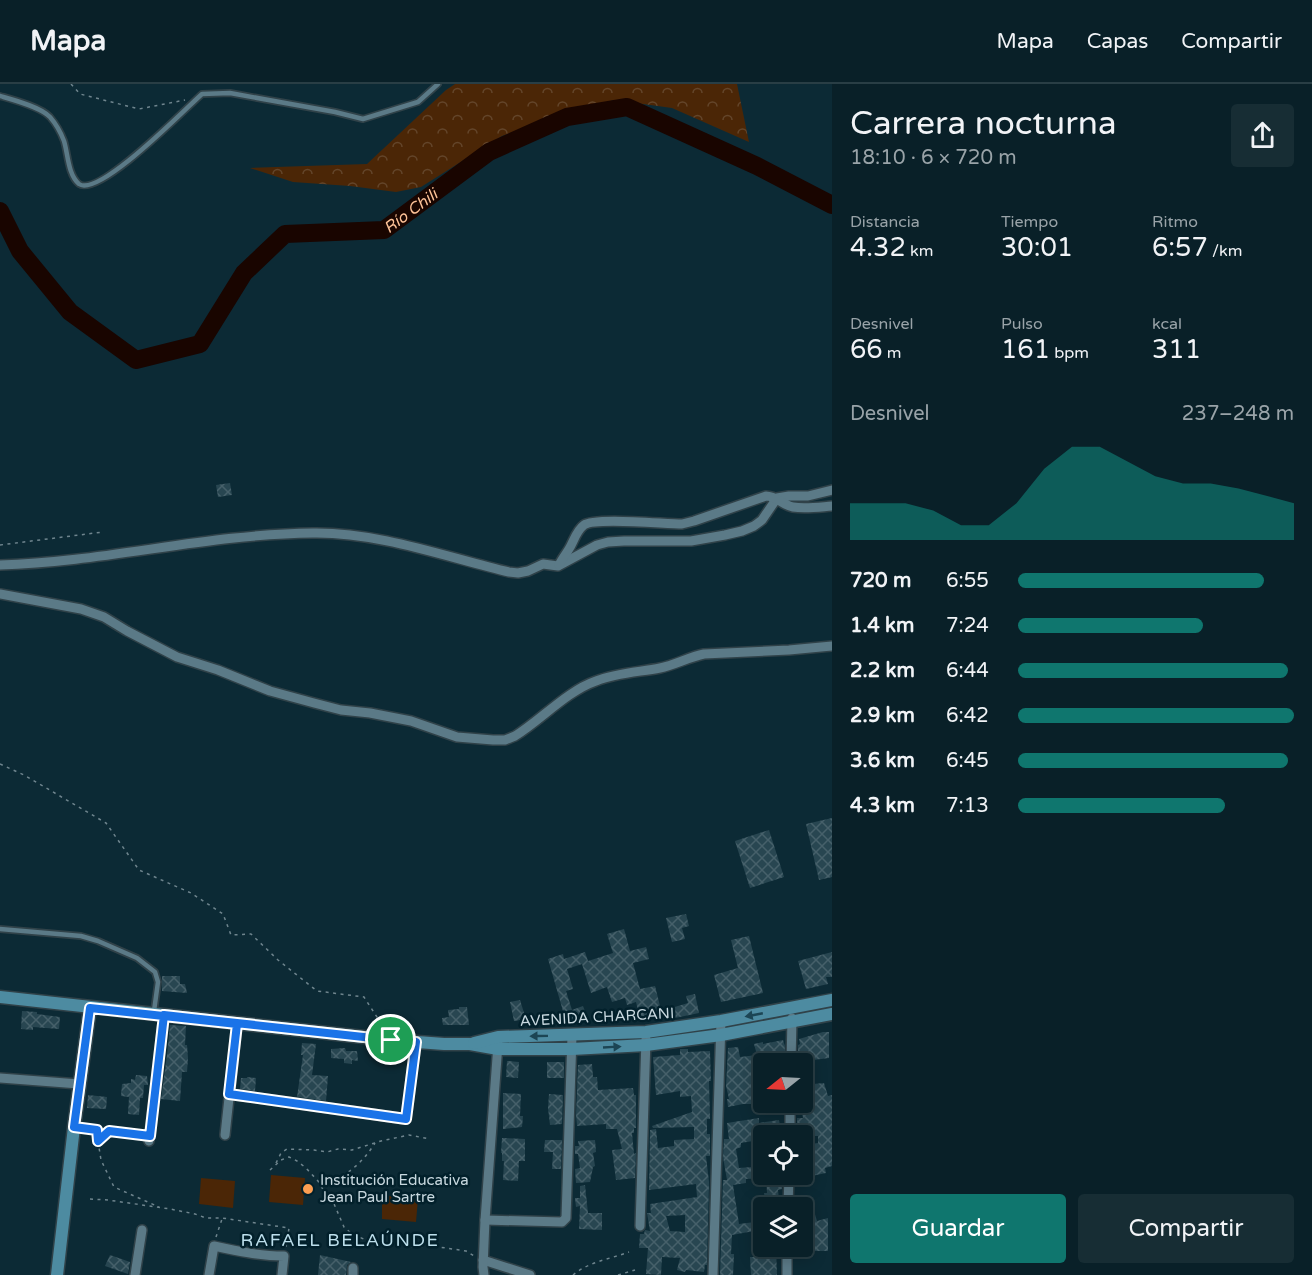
<!DOCTYPE html>
<html lang="es">
<meta charset="utf-8">
<style>
body{margin:0;font-family:"Varela Round",sans-serif;background:#172d34;color:#f1f3f6;height:100vh;display:flex;flex-direction:column;font-size:22px;white-space:nowrap}
*{box-sizing:border-box;margin:0}
p{font-size:20px;color:#99a3a8}
.icon{flex:none;width:33px;height:33px;fill:none;stroke:currentColor;stroke-width:2;stroke-linecap:round;stroke-linejoin:round}
.map{position:relative;flex:1;overflow:hidden}
.side{display:flex;flex-direction:column;background:#092028;width:480px}
.side>*{flex:none}
.needle{width:39px;rotate:252deg}
.tools{position:absolute;left:753px;top:969px;display:grid;gap:12px}
.tools a{display:grid;place-items:center;width:60px;height:60px;border-radius:6px;background:#092028;box-shadow:0 3px 15px #0003,0 0 0 2px #293e45;font-size:30px}
.pin{position:absolute;display:grid;place-items:center;width:51px;height:51px;color:#fff;margin:-26px;border:3px solid #fff;border-radius:50%;box-shadow:0 2px 6px #0007}
.round{display:grid;place-items:center;flex:none;width:63px;height:63px;border-radius:6px;background:#172d34}
.summary{display:flex;align-items:center;justify-content:space-between;height:102px;padding:0 18px}
h1{font-size:33px;font-weight:600;line-height:45px}
.stats{display:grid;grid-template-columns:repeat(3,1fr);gap:9px;height:102px;padding:6px 18px}
.stats div{display:grid;align-content:center}
.stats b{font-size:26px;font-weight:600}
.stats small{font-size:16px;font-weight:400}
.stats p{font-size:16px}
.chart{height:168px;padding:12px 18px}
.chart p{display:flex;justify-content:space-between}
.chart svg{width:100%;height:108px;margin-top:6px;fill:#0f766e;opacity:.7}
.cta{display:flex;gap:12px;margin-top:auto;padding:12px 18px}
.cta a{flex:1;height:69px;border-radius:6px;background:#0f766e;color:#fff;font-size:24px;font-weight:600;line-height:69px;text-align:center}
.cta a+a{background:#172d34;color:#f1f3f6}
ul{padding:0 18px;list-style:none;font-size:20px}
li{display:grid;grid-template-columns:96px 72px 1fr;align-items:center;height:45px}
li i{height:15px;border-radius:8px;background:#0f766e}
header{display:flex;align-items:center;gap:36px;box-sizing:border-box;height:84px;padding:0 30px;background:#092028;border-bottom:2px solid #293e45}
header strong{font-size:28px}
nav{display:flex;gap:33px;margin-inline-start:auto;font-size:21px}
main{display:flex;flex:1;min-height:0}
.map>svg:first-child{display:block}
.forest{fill:url(#forest-crowns)}
.park{fill:#4b2606}
.lines{fill:none;stroke-linecap:round;stroke-linejoin:round}
.river{stroke:#190500;stroke-width:18}
.building{fill:url(#building-cross-hatch);fill-rule:evenodd}
.lane-casing{stroke:#304249;stroke-width:8}
.street-casing{stroke:#304249;stroke-width:12}
.secondary-casing{stroke:#304249;stroke-width:15}
.path{stroke:#6f858e;stroke-width:1.5;stroke-dasharray:3 4.5;stroke-linecap:butt}
.lane{stroke:#5b7a87;stroke-width:4.5}
.street{stroke:#5b7a87;stroke-width:9}
.secondary{stroke:#4d8ba1;stroke-width:12}
.oneway{fill:#1c4554}
.route-casing{stroke:#fff;stroke-width:12}
.route{stroke:#1a73e8;stroke-width:8}
.poi-dot{fill:#fc9e52;stroke:#02202b;stroke-width:2}
.labels{text-anchor:middle;stroke-width:5;stroke-linejoin:round;paint-order:stroke}
.street-label{font-size:15px;fill:#c8d8df;stroke:#02202b}
.poi-label{font-size:15px;fill:#c8d8df;stroke:#02202b;text-anchor:start}
.water-label{font-size:16px;font-style:italic;fill:#fdc297;stroke:#02202b}
.quarter-label{font-size:18px;letter-spacing:1.5px;fill:#bcdeeb;stroke:#02202b}
</style>
<header>
<strong>Mapa</strong>
<nav><a>Mapa</a><a>Capas</a><a>Compartir</a></nav>
</header>
<main>
<div class="map">
<svg width="832" height="1191" viewBox="0 0 832 1191">
<defs>
<pattern id="forest-crowns" width="20" height="18" patternUnits="userSpaceOnUse" patternTransform="scale(1.5)"><rect width="20" height="18" fill="#4b2606"/><path d="M2 6a3 3 0 1 1 6 0M12 15a3 3 0 1 1 6 0" fill="none" stroke="#63452a"/></pattern>
<pattern id="building-cross-hatch" width="8" height="8" patternUnits="userSpaceOnUse" patternTransform="scale(1.5)"><rect width="8" height="8" fill="#284651"/><path d="M0 0l8 8M0 8l8-8" fill="none" stroke="#46606a"/></pattern>
</defs>
<rect width="100%" height="100%" fill="#0c2a35"/>
<polygon class="forest" points="455,0 737,0 749,58 672,24 614,16 561,31 502,52 421,103 396,108 350,102 293,98 250,84 367,80 446,6"/>
<g class="park">
<polygon points="271,1091 305,1094 303,1121 269,1118"/>
<polygon points="201,1094 235,1097 233,1124 199,1120"/>
<polygon points="382,1111 418,1115 416,1138 382,1135"/>
</g>
<g class="lines">
<path class="river" id="s1" d="M0,127L20,167L70,228L136,276L200,260L244,189L285,150L384,146L489,68L567,33L627,23L757,82L832,121"/>
</g>
<g class="building">
<polygon points="230,399 232,411 218,413 216,401"/>
<polygon points="832,734 832,793 819,796 806,740"/>
<polygon points="769,746 784,793 750,804 735,757"/>
<polygon points="686,830 689,842 682,844 685,855 672,858 666,834"/>
<polygon points="624,845 630,867 646,863 649,875 633,879 640,905 655,902 662,930 640,934 636,918 627,921 625,914 612,918 607,903 591,909 582,880 567,885 573,905 566,907 572,926 583,922 586,930 574,934 576,939 567,941 548,875 563,870 564,875 585,868 588,877 613,869 607,850"/>
<polygon points="749,852 763,909 721,918 714,891 738,884 731,856"/>
<polygon points="832,868 832,893 826,893 828,900 806,905 798,877"/>
<polygon points="162,892 180,892 180,900 185,900 187,909 162,907"/>
<polygon points="695,910 699,929 670,935 668,925 688,919 686,912"/>
<polygon points="520,916 526,935 514,937 510,918"/>
<polygon points="459,923 467,923 469,941 443,941 442,934 449,933 448,926 459,925"/>
<polygon points="22,927 37,928 37,930 60,933 59,945 33,943 33,946 21,945"/>
<polygon points="170,941 186,942 185,961 187,961 188,974 187,988 182,988 180,1017 161,1015 167,971"/>
<polygon points="823,948 829,948 829,974 805,977 806,980 798,980 798,961 800,960 799,955"/>
<polygon points="783,956 785,962 784,978 780,980 753,980 757,1003 764,1001 764,1018 761,1018 761,1020 743,1020 728,1023 727,1015 729,1015 726,1002 728,964 738,963 740,973 757,971 754,960 763,958 763,960"/>
<polygon points="302,959 316,960 312,991 328,992 326,1017 297,1013 303,971 301,971"/>
<polygon points="345,964 346,967 357,967 358,977 352,976 352,980 344,979 344,975 331,974 331,965"/>
<path d="M680,965H688V968L710,967L711,997H709L710,1035H707V1050H710V1072H706L709,1098L707,1181H705L704,1188L686,1186L685,1188L677,1186L680,1174L662,1173L661,1191L646,1190L648,1164H639L640,1150H644L645,1146L650,1147L647,1129H651L650,1120L697,1113L696,1100L649,1106L650,1046L656,1045L658,1064L674,1062V1056L694,1055V1043L653,1044L652,1042L692,1028L691,1012L680,1013V1007L656,1011L653,973L680,971ZM685,1131V1148L670,1147L666,1132Z"/>
<polygon points="507,977 519,978 518,994 506,993"/>
<rect x="547" y="978" width="17" height="16"/>
<polygon points="592,980 593,993 597,993 598,1006 633,1004 634,1011 636,1011 636,1044 634,1044 634,1049 632,1049 634,1070 636,1069 635,1094 616,1096 612,1066 622,1065 617,1045 606,1045 606,1040 577,1042 576,1031 578,981"/>
<polygon points="136,991 147,992 148,1001 144,1001 143,1014 140,1014 139,1031 128,1030 129,1013 121,1012 122,1000 131,999 131,995 135,996"/>
<polygon points="247,993 256,994 255,1007 240,1005 241,994 247,994"/>
<polygon points="824,999 828,1012 832,1011 832,1082 825,1084 826,1089 802,1094 802,1061 818,1059 818,1052 798,1052 797,1034 803,1034 800,1018 802,1018 802,1001"/>
<polygon points="503,1009 521,1010 520,1032 523,1032 522,1043 503,1045"/>
<polygon points="549,1010 563,1011 562,1040 550,1041 548,1024"/>
<polygon points="88,1011 107,1013 106,1025 87,1024"/>
<polygon points="759,1034 759,1039 779,1036 781,1047 777,1047 777,1049 752,1051 753,1057 741,1059 741,1063 736,1065 739,1084 764,1082 764,1094 746,1095 746,1099 733,1101 739,1140 755,1138 753,1124 760,1123 760,1115 765,1115 764,1109 767,1109 766,1090 782,1090 782,1105 778,1106 780,1124 764,1124 764,1162 776,1162 777,1191 751,1191 750,1173 755,1173 755,1169 757,1169 754,1147 732,1151 731,1170 734,1170 733,1191 720,1191 723,1096 727,1096 723,1073 724,1055 729,1055 727,1039"/>
<polygon points="502,1054 525,1055 525,1077 519,1077 518,1097 503,1096 504,1077 502,1077 502,1069 501,1069"/>
<polygon points="545,1056 562,1056 561,1085 552,1085 553,1068 544,1068"/>
<polygon points="595,1056 596,1068 593,1069 595,1082 593,1083 590,1098 576,1099 575,1085 580,1084 578,1070 575,1070 575,1062 579,1062 578,1057"/>
<polygon points="585,1101 588,1129 602,1129 602,1146 579,1145 580,1122 576,1123 575,1114 580,1114 580,1102"/>
<polygon points="808,1116 810,1128 814,1127 817,1137 828,1134 828,1167 802,1167 802,1124 799,1124 798,1118"/>
<polygon points="110,1171 130,1178 128,1190 105,1182"/>
<polygon points="320,1171 351,1178 347,1181 346,1191 318,1191"/>
</g>
<g class="lines">
<defs>
<g id="lane">
<path d="M0,12C14,16 41,23 50,33C56,40 61,49 64,57C68,70 68,91 79,100C99,114 185,25 202,10L230,9L335,28L363,35L418,18L438,0"/>
<polyline points="0,845 81,852 98,857 137,874 155,888 158,898 154,927"/>
</g>
<g id="street">
<path d="M0,481C105,478 208,450 313,449C379,448 446,473 509,488L518,489L528,487L543,480L558,482L597,461L608,458L624,457H691L725,451L742,447L754,442L762,436L777,414L789,412H808L832,406"/>
<path d="M559,481C562,475 566,470 569,465C574,457 576,447 584,441C595,433 664,440 682,440L694,437L766,412C777,412 782,421 793,423C805,425 819,423 832,422"/>
<path d="M0,510L81,525L104,533L127,547L177,573L218,586L270,607L314,619L341,626L370,629L411,637L457,653L493,656H505L515,652C541,636 567,607 596,597C616,589 639,588 660,584C675,581 689,573 704,570L789,566L832,562"/>
<polyline points="791,980 792,934"/>
<polyline points="0,994 79,1000"/>
<polyline points="229,1010 406,1035 416,958"/>
<polyline points="225,1051 237,940"/>
<polyline points="790,1052 790,1018"/>
<polyline points="149,1057 164,931"/>
<polyline points="788,1124 789,1090"/>
<polyline points="485,1136 562,1138 566,1134 572,952"/>
<polyline points="640,1142 646,955"/>
<polyline points="483,1176 530,1191"/>
<polyline points="135,1191 142,1146"/>
<path d="M209,1191L214,1162C237,1167 260,1172 284,1172L282,1191"/>
<polyline points="353,1191 353,1184"/>
<polyline points="484,1191 483,1183 485,1136 498,960"/>
<polyline points="713,1191 721,937"/>
<polyline points="787,1191 787,1162"/>
</g>
<g id="secondary">
<polyline points="0,913 391,956 444,960 470,960 498,965 572,965 646,961 721,951 832,930"/>
<polyline points="474,959 498,953 646,948 721,937 832,916"/>
<polyline points="57,1191 74,1043 90,924"/>
</g>
</defs>
<use href="#lane" class="lane-casing"/>
<use href="#street" class="street-casing"/>
<use href="#secondary" class="secondary-casing"/>
<g class="path">
<polyline points="71,0 80,10 139,25 185,16"/>
<polyline points="0,461 103,448"/>
<polyline points="0,680 24,691 106,739 139,786 191,809 223,830 231,851 251,850 278,876 317,907 364,913 384,944"/>
<polyline points="86,1045 141,1052"/>
<polyline points="97,1046 98,1056"/>
<polyline points="109,1047 98,1057 101,1076 114,1103 159,1123"/>
<polyline points="276,1079 281,1069 287,1065 314,1066 327,1068 338,1065 352,1066 381,1057 409,1051 430,1055"/>
<polyline points="270,1086 281,1076 289,1073 297,1077 306,1084 318,1097 324,1107 331,1113 344,1143 352,1150 366,1156 390,1157 413,1163 432,1162 466,1167 474,1172"/>
<path d="M322,1102C345,1093 362,1080 375,1059"/>
<polyline points="90,1115 108,1116 170,1125 195,1130 206,1134 222,1134 289,1144 286,1163"/>
<polyline points="216,1153 222,1135"/>
<path d="M573,1191C588,1178 610,1175 629,1168"/>
<polyline points="618,1191 635,1186"/>
</g>
<use href="#lane" class="lane"/>
<use href="#street" class="street"/>
<use href="#secondary" class="secondary"/>
</g>
<defs><path id="oneway-solid" d="M-6-.8H1V-3.2L6.5 0L1 3.2V.8H-6Z" transform="scale(1.5)"/></defs>
<g class="oneway">
<use href="#oneway-solid" transform="translate(754 931) rotate(169)"/>
<use href="#oneway-solid" transform="translate(539 952) rotate(179)"/>
<use href="#oneway-solid" transform="translate(612 963) rotate(-3)"/>
</g>
<g class="lines">
<defs>
<polyline id="route" points="391,956 164,931 150,1052 109,1047 98,1057 97,1046 74,1043 90,924 237,940 229,1010 406,1035 416,958 391,956"/>
</defs>
<use href="#route" class="route-casing"/>
<use href="#route" class="route"/>
</g>
<circle class="poi-dot" cx="308" cy="1105" r="6"/>
<g class="labels">
<g class="street-label">
<text transform="translate(597 933) rotate(-3)" y="5">AVENIDA CHARCANI</text>
</g>
<g class="poi-label">
<text x="320" y="1101">Institución Educativa<tspan x="320" dy="17">Jean Paul Sartre</tspan></text>
</g>
<g class="water-label">
<text dy="6" stroke="none"><textPath href="#s1" startOffset="543">Río Chili</textPath></text>
</g>
<g class="quarter-label">
<text x="340" y="1162">RAFAEL BELAÚNDE</text>
</g>
</g>
</svg>
<div class="tools">
<a><svg class="needle" viewBox="-14 -14 28 28"><path d="M0-13l5 13h-10z" fill="#e53935"/><path d="M0 13l5-13h-10z" fill="#99a3a8"/></svg></a>
<a><svg class="icon" aria-label="locate" viewBox="0 0 24 24"><circle cx="12" cy="12" r="6"/><path d="M12 2v4M12 18v4M2 12h4M18 12h4"/></svg></a>
<a><svg class="icon" aria-label="layers" viewBox="0 0 24 24"><path d="M12 4l9 5-9 5-9-5zM3 14l9 5 9-5"/></svg></a>
</div>
<div class="pin" style="left:391px;top:956px;background:#1e9e55"><svg class="icon" aria-label="arrive" viewBox="0 0 24 24"><path d="M6 21V4h12l-3 4 3 4H6"/></svg></div>
</div>
<section class="side">
<div class="summary"><div><h1>Carrera nocturna</h1><p>18:10 · 6 × 720 m</p></div><a class="round"><svg class="icon" aria-label="share" viewBox="0 0 24 24"><path d="M12 15V3M7 8l5-5 5 5M5 13v7h14v-7"/></svg></a></div>
<div class="stats">
<div><p>Distancia</p><b>4.32<small> km</small></b></div>
<div><p>Tiempo</p><b>30:01</b></div>
<div><p>Ritmo</p><b>6:57<small> /km</small></b></div>
</div>
<div class="stats">
<div><p>Desnivel</p><b>66<small> m</small></b></div>
<div><p>Pulso</p><b>161<small> bpm</small></b></div>
<div><p>kcal</p><b>311</b></div>
</div>
<div class="chart"><p><span>Desnivel</span>237–248 m</p>
<svg viewBox="0 0 160 44" preserveAspectRatio="none"><path d="M0 44V29L10 29L20 29L30 32L40 38L50 38L60 29L70 15L80 6L90 6L100 12L110 18L120 21L130 21L140 23L150 26L160 29V44z"/></svg>
</div>
<ul>
<li><b>720 m</b>6:55<i style="width:89%"></i></li>
<li><b>1.4 km</b>7:24<i style="width:67%"></i></li>
<li><b>2.2 km</b>6:44<i style="width:98%"></i></li>
<li><b>2.9 km</b>6:42<i style="width:100%"></i></li>
<li><b>3.6 km</b>6:45<i style="width:98%"></i></li>
<li><b>4.3 km</b>7:13<i style="width:75%"></i></li>
</ul>
<div class="cta"><a>Guardar</a><a>Compartir</a></div>
</section>
</main>
